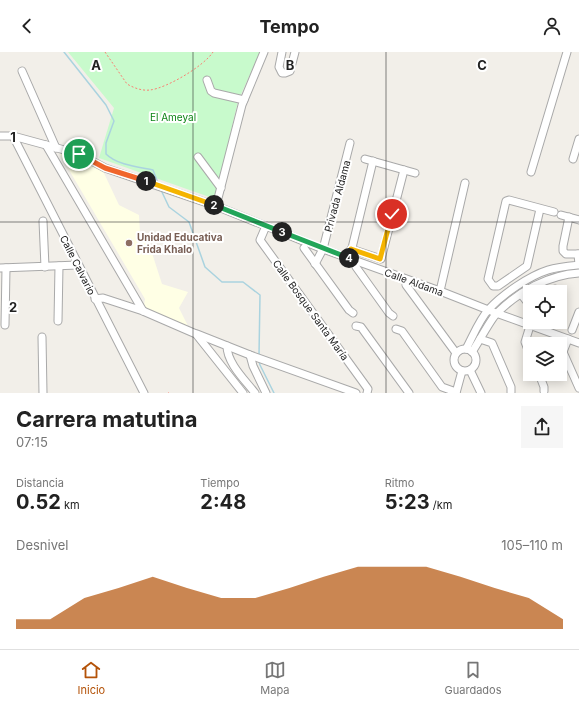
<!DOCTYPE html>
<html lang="es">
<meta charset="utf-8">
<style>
body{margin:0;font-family:Inter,sans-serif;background:#f6f6f6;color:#222;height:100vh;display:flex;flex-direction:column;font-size:15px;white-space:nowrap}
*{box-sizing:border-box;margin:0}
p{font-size:13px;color:#767676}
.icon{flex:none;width:22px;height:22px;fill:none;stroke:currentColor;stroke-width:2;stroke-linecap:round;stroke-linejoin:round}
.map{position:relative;height:341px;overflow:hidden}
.sheet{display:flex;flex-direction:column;background:#fff;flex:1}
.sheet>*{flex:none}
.controls{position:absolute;left:523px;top:233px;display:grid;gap:8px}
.controls a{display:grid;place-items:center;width:44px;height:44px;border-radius:0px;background:#fff;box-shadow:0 2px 10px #0003;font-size:20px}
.pin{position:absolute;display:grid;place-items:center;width:34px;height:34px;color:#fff;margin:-17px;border:2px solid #fff;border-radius:50%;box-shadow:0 1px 4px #0007}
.km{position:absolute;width:20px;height:20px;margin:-10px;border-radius:50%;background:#222;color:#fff;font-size:11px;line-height:20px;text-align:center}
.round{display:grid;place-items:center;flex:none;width:42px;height:42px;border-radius:0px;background:#f6f6f6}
.summary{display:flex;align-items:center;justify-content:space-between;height:68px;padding:0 16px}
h1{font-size:22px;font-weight:700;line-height:30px}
.metrics{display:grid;grid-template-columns:repeat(3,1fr);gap:6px;height:68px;padding:4px 16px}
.metrics div{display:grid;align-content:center}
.metrics b{font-size:20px;font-weight:700}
.metrics small{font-size:11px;font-weight:400}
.metrics p{font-size:11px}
.chart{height:112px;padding:8px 16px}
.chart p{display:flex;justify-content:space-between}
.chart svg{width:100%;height:72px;margin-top:4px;fill:#b45309;opacity:.7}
header{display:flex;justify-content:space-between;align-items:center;height:52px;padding:0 16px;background:#fff;font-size:18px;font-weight:700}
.tab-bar{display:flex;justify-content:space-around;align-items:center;height:56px;border-top:1px solid #e0e0e0;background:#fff;font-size:11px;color:#767676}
.tab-bar a{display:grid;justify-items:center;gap:2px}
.tab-bar .on{color:#b45309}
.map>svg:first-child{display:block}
.education{fill:#ffffe5}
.park{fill:#c8facc}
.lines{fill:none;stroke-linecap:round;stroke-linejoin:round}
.stream{stroke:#aad3df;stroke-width:1.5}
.minor-casing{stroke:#a9a9a9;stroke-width:9}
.path{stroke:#fa8072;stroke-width:1;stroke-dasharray:2 2;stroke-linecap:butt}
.minor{stroke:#fff;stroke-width:7}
.split-1-casing{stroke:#fff;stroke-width:8}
.split-2-casing{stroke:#fff;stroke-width:8}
.split-3-casing{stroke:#fff;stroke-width:8}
.split-4-casing{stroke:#fff;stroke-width:8}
.split-5-casing{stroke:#fff;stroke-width:8}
.split-1{stroke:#f0652b;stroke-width:5}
.split-2{stroke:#f5b400;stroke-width:5}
.split-3{stroke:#22a559;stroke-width:5}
.split-4{stroke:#22a559;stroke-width:5}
.split-5{stroke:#f5b400;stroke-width:5}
.grid{fill:none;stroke:#222;stroke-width:1;stroke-opacity:0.55}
.education-dot{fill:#8d6e63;stroke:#fff;stroke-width:1.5}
.labels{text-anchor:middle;stroke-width:4;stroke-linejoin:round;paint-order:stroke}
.park-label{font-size:10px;fill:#0c8416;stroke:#fff}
.street-label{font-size:10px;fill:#222;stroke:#fff}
.education-label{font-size:10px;font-weight:bold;fill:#785e54;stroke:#fff;text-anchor:start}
.grid-label{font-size:13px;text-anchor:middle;font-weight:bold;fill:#222;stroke:#fff;stroke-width:4;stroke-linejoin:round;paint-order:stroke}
</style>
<header><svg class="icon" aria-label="back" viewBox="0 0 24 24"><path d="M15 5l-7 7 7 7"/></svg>Tempo<svg class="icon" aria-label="person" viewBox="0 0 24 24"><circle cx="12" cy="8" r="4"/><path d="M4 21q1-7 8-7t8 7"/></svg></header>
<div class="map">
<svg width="579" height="341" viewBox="0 0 579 341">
<rect width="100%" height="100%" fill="#f2efe9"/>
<polygon class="education" points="59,101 103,119 119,153 139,163 140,181 152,201 162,232 188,240 179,256 188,274 149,261 144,253 145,247"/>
<polygon class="park" points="68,0 260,0 238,49 215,147 99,106 114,56"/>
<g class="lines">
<g class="stream">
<path d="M64,0L106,53L114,69L106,91V102C117,113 138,115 153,118L158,131"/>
<polyline points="161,138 169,155 189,170 205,215 222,230 243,230 260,243 259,303"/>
<polyline points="259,309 260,313 274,341"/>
</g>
<defs>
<g id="minor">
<polyline points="282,0 279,15 282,21 285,21 290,19 295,0"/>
<polyline points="22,19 56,96"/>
<polyline points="207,28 211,39 214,41 244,48"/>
<polyline points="0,84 13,84 79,102 105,116 216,154 323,197 440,239 496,261 579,291"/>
<polyline points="13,84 144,341"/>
<polyline points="46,93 143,259"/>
<polyline points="198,105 221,136"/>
<polyline points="365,107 415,121"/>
<polyline points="573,107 579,87"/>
<polyline points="531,120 567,0"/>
<polyline points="216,154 242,53 264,0"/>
<polyline points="540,157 527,214 498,234 493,234 488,227 506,149 509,148 554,160"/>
<polyline points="561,163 579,168"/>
<polyline points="569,165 563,194 563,199 566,202 579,202"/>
<polyline points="43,169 45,215"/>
<polyline points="266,174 260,188 368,337 367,341"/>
<polyline points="304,196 349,258 353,261"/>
<polyline points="351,197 381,207 404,118"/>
<polyline points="351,200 373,109"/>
<polyline points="315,212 323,197 350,91"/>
<polyline points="356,215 389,261 393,264"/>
<polyline points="0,216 78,213"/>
<polyline points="406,233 456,301"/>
<polyline points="440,239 465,131"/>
<polyline points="554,240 555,237"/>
<polyline points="521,242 528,251 530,252"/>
<polyline points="95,247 103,246 143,259 196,282 243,341"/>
<polyline points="58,269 59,214"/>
<polyline points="5,273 6,216"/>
<polyline points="356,274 361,275 409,341"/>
<polyline points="396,277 402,279 442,335 456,340"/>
<polyline points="572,278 579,260"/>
<polyline points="197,282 250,303 356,341"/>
<polyline points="42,285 43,341"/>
<polyline points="480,287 492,291 511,335 511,340"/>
<polyline points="568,287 563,300 579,336"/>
<path d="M227,294C227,311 245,328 255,341"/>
<circle cx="465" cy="308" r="11"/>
<path d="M466,297C473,284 479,268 489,257C503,242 529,224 548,218C558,215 569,214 579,213L578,202"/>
<path d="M472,300C479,290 490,268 497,261C519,239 549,223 579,221"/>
<polyline points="250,303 253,314 266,341"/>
<polyline points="530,303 525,290 530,274"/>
<polyline points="470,318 481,341"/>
<polyline points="539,322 544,335 544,339"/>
<polyline points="456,341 462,319"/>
</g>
</defs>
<use href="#minor" class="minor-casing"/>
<g class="path">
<path d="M105,0L127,32C134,36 142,39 150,38C167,36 204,14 213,0"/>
<polyline points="168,341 169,341"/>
</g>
<use href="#minor" class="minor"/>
</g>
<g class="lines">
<defs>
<polyline id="split-1" points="79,102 105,116 146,129"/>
<polyline id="split-2" points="146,129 214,153"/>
<polyline id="split-3" points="214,153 282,180"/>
<polyline id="split-4" points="282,180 349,206"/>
<polyline id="split-5" points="349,206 351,197 380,207 392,162"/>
</defs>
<use href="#split-1" class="split-1-casing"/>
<use href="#split-2" class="split-2-casing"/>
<use href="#split-3" class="split-3-casing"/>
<use href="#split-4" class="split-4-casing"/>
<use href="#split-5" class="split-5-casing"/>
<use href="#split-1" class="split-1"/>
<use href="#split-2" class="split-2"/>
<use href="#split-3" class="split-3"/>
<use href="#split-4" class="split-4"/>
<use href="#split-5" class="split-5"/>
</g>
<path class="grid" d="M193,0V341M386,0V341M0,170H579"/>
<circle class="education-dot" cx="129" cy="191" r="4"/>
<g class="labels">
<g class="park-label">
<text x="173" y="69">El Ameyal</text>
</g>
<g class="street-label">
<text transform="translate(337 144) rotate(-75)" y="4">Privada Aldama</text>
<text transform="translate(78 213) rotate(63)" y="4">Calle Calvario</text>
<text transform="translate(414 230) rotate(20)" y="4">Calle Aldama</text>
<text transform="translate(311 258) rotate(54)" y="4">Calle Bosque Santa María</text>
</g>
<g class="education-label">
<text x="137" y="189">Unidad Educativa<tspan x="137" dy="12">Frida Khalo</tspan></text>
</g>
</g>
<g class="grid-label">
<text x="96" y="18">A</text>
<text x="290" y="18">B</text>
<text x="482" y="18">C</text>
<text x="13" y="90">1</text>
<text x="13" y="260">2</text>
</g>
</svg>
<div class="controls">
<a><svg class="icon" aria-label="locate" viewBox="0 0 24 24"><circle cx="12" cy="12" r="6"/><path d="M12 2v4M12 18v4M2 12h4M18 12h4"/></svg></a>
<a><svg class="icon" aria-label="layers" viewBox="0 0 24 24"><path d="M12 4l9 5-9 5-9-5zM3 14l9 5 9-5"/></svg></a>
</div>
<div class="pin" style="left:79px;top:102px;background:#1e9e55"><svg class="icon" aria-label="arrive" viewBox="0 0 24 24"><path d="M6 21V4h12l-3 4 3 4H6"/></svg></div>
<div class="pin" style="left:392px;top:162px;background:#d93025"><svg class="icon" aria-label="check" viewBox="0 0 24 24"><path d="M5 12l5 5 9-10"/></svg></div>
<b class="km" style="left:146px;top:129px">1</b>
<b class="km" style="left:214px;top:153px">2</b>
<b class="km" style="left:282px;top:180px">3</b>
<b class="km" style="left:349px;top:206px">4</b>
</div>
<section class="sheet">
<div class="summary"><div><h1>Carrera matutina</h1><p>07:15</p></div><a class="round"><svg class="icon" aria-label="share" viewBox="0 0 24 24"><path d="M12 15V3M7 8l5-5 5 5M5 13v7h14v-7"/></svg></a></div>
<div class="metrics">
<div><p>Distancia</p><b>0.52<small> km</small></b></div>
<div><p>Tiempo</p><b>2:48</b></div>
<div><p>Ritmo</p><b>5:23<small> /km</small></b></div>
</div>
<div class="chart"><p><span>Desnivel</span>105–110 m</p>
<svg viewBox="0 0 160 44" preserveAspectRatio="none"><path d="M0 44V38L10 38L20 25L30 19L40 12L50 19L60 25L70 25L80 19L90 12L100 6L110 6L120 6L130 12L140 19L150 25L160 38V44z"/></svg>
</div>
</section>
<nav class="tab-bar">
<a class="on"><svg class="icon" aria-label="home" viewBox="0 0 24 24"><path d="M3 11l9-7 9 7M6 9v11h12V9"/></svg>Inicio</a>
<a><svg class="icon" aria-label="map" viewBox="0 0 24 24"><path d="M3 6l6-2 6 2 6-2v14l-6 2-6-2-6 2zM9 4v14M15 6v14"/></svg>Mapa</a>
<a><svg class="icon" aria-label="saved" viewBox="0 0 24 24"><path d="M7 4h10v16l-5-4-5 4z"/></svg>Guardados</a>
</nav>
